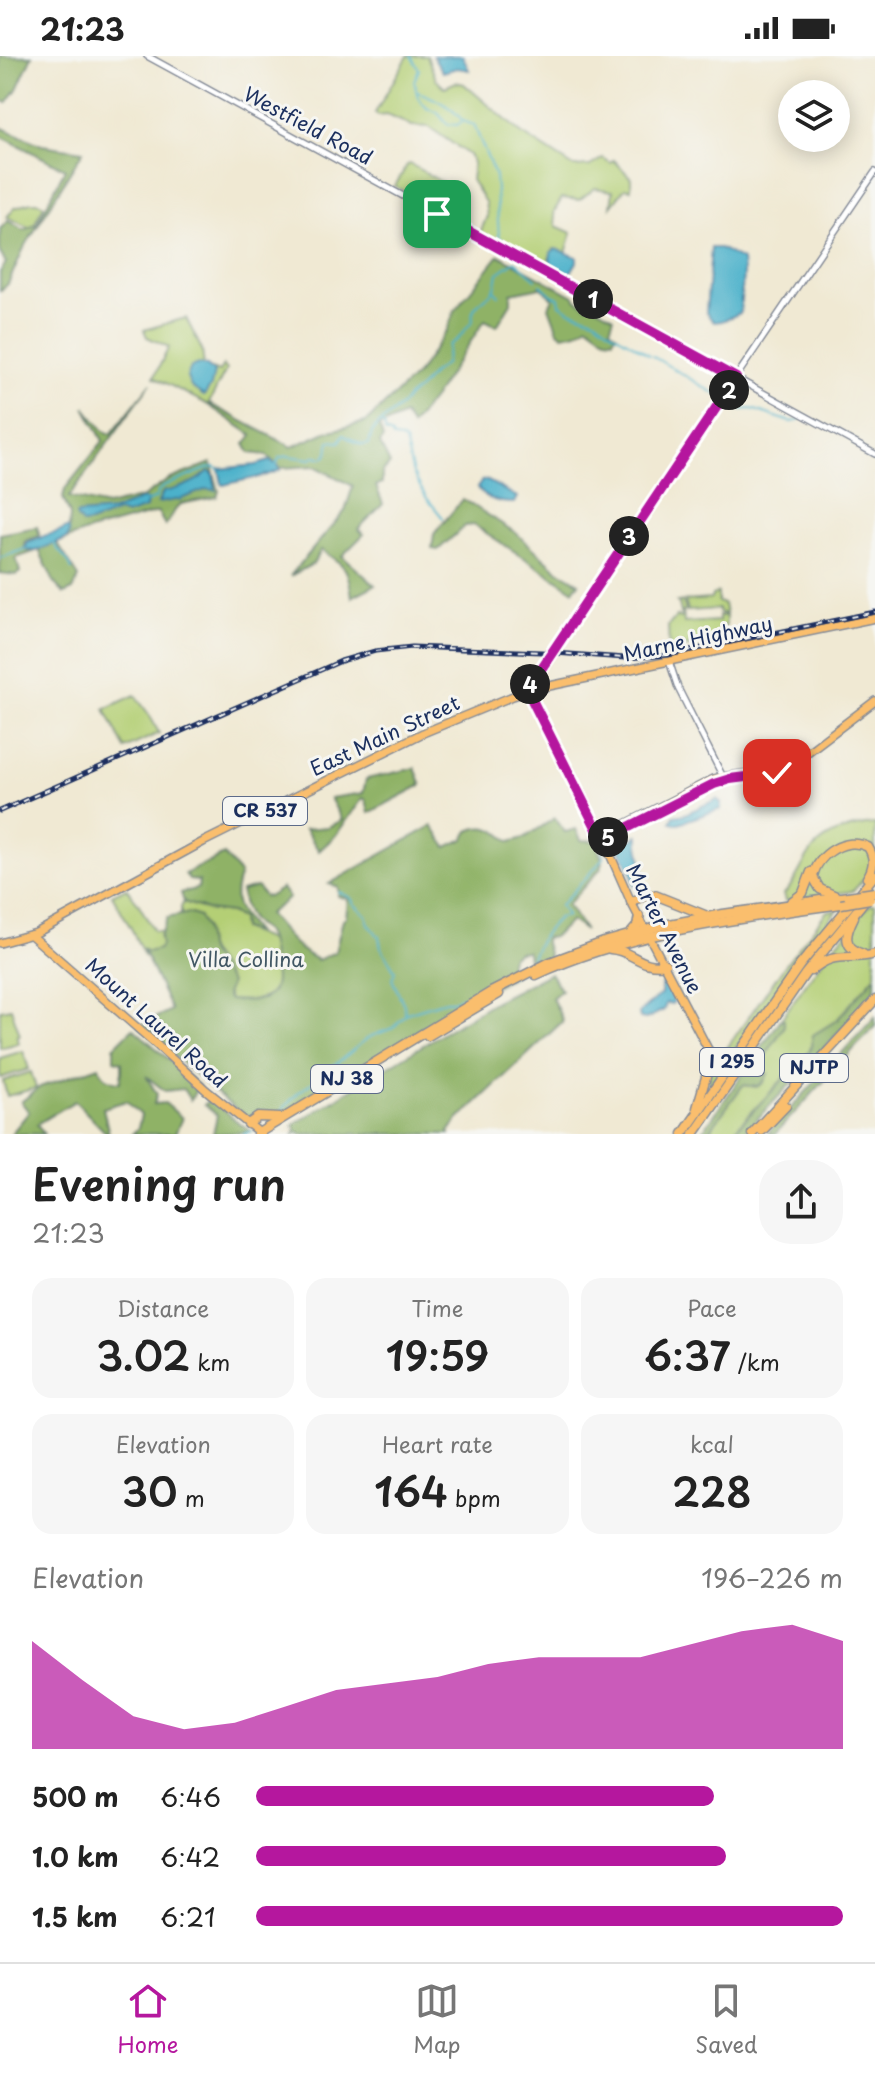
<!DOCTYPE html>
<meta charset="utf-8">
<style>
body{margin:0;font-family:"Playpen Sans",sans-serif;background:#f6f6f6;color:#222;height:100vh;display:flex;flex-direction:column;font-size:30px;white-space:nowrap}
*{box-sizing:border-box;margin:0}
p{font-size:26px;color:#767676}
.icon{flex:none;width:44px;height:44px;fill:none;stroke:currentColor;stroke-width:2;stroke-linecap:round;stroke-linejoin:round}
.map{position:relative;height:1078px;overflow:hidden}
.details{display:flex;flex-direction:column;background:#fff;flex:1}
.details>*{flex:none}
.buttons{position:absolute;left:778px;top:24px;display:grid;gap:16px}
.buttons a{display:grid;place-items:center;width:72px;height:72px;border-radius:50%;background:#fff;box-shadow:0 4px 20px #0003;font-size:40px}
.pin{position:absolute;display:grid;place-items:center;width:68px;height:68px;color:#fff;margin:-34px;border-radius:16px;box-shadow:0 4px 12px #0006}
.km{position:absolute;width:40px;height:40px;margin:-20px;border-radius:50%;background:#222;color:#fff;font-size:22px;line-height:40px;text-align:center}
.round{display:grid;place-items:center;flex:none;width:84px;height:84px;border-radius:32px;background:#f6f6f6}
.summary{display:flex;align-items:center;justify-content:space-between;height:136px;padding:0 32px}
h1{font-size:44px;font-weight:600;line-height:60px}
.stats{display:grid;grid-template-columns:repeat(3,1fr);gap:12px;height:136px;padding:8px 32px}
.stats div{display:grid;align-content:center;border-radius:20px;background:#f6f6f6;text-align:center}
.stats b{font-size:40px;font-weight:600}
.stats small{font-size:22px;font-weight:400}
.stats p{font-size:22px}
.chart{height:224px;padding:16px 32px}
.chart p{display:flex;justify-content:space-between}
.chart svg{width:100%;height:144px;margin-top:8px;fill:#b5179e;opacity:.7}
ul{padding:0 32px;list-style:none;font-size:26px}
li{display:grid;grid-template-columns:128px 96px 1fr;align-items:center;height:60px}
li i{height:20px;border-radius:10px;background:#b5179e}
.status{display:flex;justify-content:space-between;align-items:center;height:56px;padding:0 40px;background:#fff;direction:ltr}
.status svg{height:22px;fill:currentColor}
.tab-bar{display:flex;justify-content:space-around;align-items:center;height:112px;border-top:2px solid #e0e0e0;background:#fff;font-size:22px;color:#767676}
.tab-bar a{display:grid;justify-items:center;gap:4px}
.tab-bar .active{color:#b5179e}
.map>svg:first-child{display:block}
.green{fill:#b4cf75;stroke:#687f6a;stroke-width:2}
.forest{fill:#8fb266;stroke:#557062;stroke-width:2}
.water{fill:#4bb1ca;stroke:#337094;stroke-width:2}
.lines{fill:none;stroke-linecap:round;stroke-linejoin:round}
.stream{stroke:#4bb1ca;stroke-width:2}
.minor-casing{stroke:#868c98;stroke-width:8}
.major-casing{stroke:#868c98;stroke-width:10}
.highway-casing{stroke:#868c98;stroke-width:11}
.minor{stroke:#fff;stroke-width:5}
.major{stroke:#fabe6d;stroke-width:7}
.highway{stroke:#fabe6d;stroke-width:8}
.rail-casing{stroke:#1b2f5e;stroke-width:5}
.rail{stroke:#f6f6f2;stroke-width:2;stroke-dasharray:6;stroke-linecap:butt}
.highway-bridge-casing{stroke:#868c98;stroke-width:11;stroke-linecap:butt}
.highway-bridge{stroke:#fabe6d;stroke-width:8}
.route-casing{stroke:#fff;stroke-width:16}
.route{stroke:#b5179e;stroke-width:10}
.labels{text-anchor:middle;stroke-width:6;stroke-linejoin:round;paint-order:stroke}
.shield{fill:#f6f6f2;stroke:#5d6b8a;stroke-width:2}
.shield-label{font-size:18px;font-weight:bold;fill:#1b2f5e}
.street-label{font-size:20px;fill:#1b2f5e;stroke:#f6f6f2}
.park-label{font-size:20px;fill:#415764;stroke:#f6f6f2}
</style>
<div class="status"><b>21:23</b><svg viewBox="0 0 49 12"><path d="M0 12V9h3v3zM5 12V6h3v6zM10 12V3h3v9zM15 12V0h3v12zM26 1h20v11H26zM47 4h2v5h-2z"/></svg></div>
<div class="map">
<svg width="875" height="1078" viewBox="0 0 875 1078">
<rect width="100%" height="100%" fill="#f6f6f2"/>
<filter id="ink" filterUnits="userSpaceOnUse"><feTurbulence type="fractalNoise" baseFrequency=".0125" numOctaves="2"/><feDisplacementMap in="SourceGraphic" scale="16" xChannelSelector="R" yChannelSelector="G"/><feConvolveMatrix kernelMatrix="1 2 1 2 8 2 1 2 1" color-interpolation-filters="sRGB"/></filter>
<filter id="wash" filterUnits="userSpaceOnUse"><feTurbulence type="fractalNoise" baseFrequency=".006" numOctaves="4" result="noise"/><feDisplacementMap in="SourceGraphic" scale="32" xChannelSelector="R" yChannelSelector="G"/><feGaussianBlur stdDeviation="1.8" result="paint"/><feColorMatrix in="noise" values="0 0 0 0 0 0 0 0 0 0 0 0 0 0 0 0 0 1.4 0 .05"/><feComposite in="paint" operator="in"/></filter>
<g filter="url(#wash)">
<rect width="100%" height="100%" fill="#f0e9d3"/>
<g class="green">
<polygon points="408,0 427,0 436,23 445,31 456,26 464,28 521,77 574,111 590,110 603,102 611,107 614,104 631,122 631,133 625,132 611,150 613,135 595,132 579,144 562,142 554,156 556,170 572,177 566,197 554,193 549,203 553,209 569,217 565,221 480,177 487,160 485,146 471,124 473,107 469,99 429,71 412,70 387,59 378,60 375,57"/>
<polygon points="410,108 452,132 453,140 448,161 395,130 407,109"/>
<polygon points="31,146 38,146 44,149 32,173 7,161 15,151"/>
<polygon points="186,262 202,294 204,310 219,316 223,310 226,314 208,349 154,321 169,291 147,281 144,274"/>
<polygon points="718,537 718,546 724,548 726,558 719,557 718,553 688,555 685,545 711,543 712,539"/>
<polygon points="677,546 683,546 686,555 683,556 684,567 719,565 719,560 726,560 726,569 724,571 726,584 669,594 668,570 677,560 679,562 682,561 679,548"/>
<polygon points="135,639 150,660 159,677 125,693 105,653"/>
<path d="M875,768V811L853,835L786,845L784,838C794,828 800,813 808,800C823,777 850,770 875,768Z"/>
<polygon points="126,832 138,847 154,875 161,875 159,880 164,891 144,900 132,874 112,839"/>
<path d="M184,846L207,854L230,857L241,862L242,873L269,884L276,917L277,931C265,946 248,946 229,944L207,892L206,884L189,858L181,859V851Z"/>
<polygon points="875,848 875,920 837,964 813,979 810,995 731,1078 707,1078 743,1029 757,1031 760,1019 756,1014 784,971 784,963 781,963 819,909 869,849"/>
<polygon points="837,854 785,920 710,1029 709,1018 780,916 827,855"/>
<polygon points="11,952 20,979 17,980 19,987 0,992 0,954"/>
<polygon points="23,995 29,1013 0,1022 0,1002"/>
<polygon points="31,1016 36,1032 7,1040 3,1025"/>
</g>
<g class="forest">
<polygon points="0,0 32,0 17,33 7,47 0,43"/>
<polygon points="0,71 42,89 83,95 23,194 8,228 0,235 0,216 6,207 0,197 0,173 8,165 24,174 37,168 65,113 0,80"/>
<path d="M499,199L576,241V243L587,250L591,248L614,261L610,273L616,278L613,283L606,282L588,269L577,276L563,279L558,275L549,251L553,242L541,231L511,237V247L497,270L485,264L434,341L411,370L404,359L379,371L383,382L380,388L390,408L382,417V427L376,430L383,448L358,473L364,478L342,500L375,529L352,541C348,510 346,511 321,494L313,508L290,520L345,455L353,430L315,410L280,412L266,399L250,397L245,388L252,379L208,349L210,348L292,391L326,376L366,366L418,317L447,274L455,254Z"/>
<polygon points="151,327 69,441 107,450 143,441 168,424 211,407 219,435 217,441 181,448 176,453 165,470 158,456 86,476 57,487 79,521 73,534 64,538 55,528 39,494 16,502 20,516 16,519 0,517 0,478 37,471 40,480 25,485 25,488 69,473 70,459 63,442 65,433 103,385 85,351 104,375 111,378"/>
<polygon points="463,443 516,477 559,515 579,527 573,534 474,469 465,470 438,494 432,493 434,478"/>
<polygon points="415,712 422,729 369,757 366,744 363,742 335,780 319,795 305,773 328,771 342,764 330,742 363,737 366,723"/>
<path d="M555,762L565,776L576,773L581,784L595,785L603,806L601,812L567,849L585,875L571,865L553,881L545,882V887L549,901L533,908L528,904L527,895L518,896L511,901L509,911L515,919L457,951L282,1059H262L247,1063L139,970L171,954L142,892L147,896L159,893L161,889L160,881L167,862L189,857L199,861L205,872L207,892L230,927L226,939L229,944C270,947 281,942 272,901C271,894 270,882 266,877C263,873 259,872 256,869C245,859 243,848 241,835L257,831L264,840L268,841L282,832L289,842L268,858C282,874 298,896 318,904L335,896L343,863L346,861L348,843L338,840V831L329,828L432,770L447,791L464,783L469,775C486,767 497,774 510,786L524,782Z"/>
<path d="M224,799L240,818C229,846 238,855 255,876L242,873L241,862L230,857L207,854L184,846L181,837L198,832L199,825L189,824L185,818Z"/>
<polygon points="550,917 561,934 552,942 563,965 457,1065 449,1076 450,1078 302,1078 299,1076 294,1078 296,1074 293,1069 495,945"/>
<polygon points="875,920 875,935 821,996 743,1078 731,1078 810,995 813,979 837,964"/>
<polygon points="875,961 875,970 775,1078 767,1078"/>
<path d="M781,963H784V971L756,1014L760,1019L768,1018C761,1033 758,1031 743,1029L707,1078H701Z"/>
<path d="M133,972L199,1030L190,1044L183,1033L165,1035L146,1020L157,1038L154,1048L165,1047L182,1062L175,1078H132L138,1072L141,1059L126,1045L103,1052L109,1078H107L75,1045L37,1068L44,1078H11L29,1056L21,1046L40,1031L99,1010C102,1021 109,1025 120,1026L122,1015V1006L114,1004V991Z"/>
<polygon points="210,1042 240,1068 251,1075 250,1076 213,1078 217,1059 204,1049"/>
</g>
<g class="water">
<polygon points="433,0 463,0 469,14 457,12 443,16"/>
<polygon points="711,192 720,192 742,204 743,218 740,257 722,265 714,266 706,257"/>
<polygon points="556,193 577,201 577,206 571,216 568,217 553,209 550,205 551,196"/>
<polygon points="199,308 207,310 214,316 211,330 204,340 191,331 187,321 191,311"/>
<path d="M269,405L278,409L280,414C262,423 242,423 224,429L222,428L219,413L256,409Z"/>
<path d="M209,415L213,418L216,434L207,433L181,443L158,447L163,436C178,433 197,426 209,415Z"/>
<path d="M486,424L517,441L514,447C499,447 487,444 477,432L482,425Z"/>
<polygon points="142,443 147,444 146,452 126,459 118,456 90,467 82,468 76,460 78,458 113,455"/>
<path d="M67,472L69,473C70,478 68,482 64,484L36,495L23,494L29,486C37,485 43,479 51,478C58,476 60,476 67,472Z"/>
<polygon points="717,743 721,747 721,753 676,768 671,766 674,760 685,758"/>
<polygon points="637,779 639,779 639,789 646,829 640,833 634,829 631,815 618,790 634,783"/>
<polygon points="664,927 669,931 674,945 672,948 666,947 664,954 646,963 640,962 639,957 661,938 661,929"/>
</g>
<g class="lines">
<g class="stream">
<polyline points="411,0 419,13 414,25 418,42 427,52 438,57 447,68 457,69 463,65 474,69 495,120 499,180 510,193 519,196 519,200"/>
<path d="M418,36C435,42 451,50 462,64"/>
<polyline points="516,206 536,223"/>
<polyline points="541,229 552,239 559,242 560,248 570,255 595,263 612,276 629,286"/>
<polyline points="494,234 499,239"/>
<polyline points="631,287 649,299"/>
<polyline points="652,300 719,340"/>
<polyline points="725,344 731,348 733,354 752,353 791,366 797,365 802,361"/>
<polyline points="382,368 385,371 385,376 392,379 393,382 401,383 405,386 413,418 426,441 443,462"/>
<path d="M276,410L279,402L287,400L311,403L316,400L322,402C330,400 328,392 330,385L340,386L343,379L362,389L369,388L372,376L379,368L402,349L409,340L419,333L433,317L445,308L449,289L458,283L473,264C469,247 488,245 495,231C497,226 497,221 498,217L515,205"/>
<polyline points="146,446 156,442 159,434 165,430 209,412 215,411 219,414"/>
<path d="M54,487C59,498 69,502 72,514"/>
<polyline points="0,502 25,493"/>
<polyline points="339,836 351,842 354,848 366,859 369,868 379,881 381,891 395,915 392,923 404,949 405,957"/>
<polyline points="279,1057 299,1036 325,1017 328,1012 336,1008 369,981 393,972 407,957 445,945 453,945 461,941 468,941 474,936 491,931 496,920 507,921 521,915 531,903 541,882 553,867 558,862 567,860 560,850 604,802 602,792"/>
<polyline points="244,1078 252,1075"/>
</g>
</g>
</g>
<g filter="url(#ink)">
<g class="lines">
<defs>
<g id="minor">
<polyline points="147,0 875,398"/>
<polyline points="669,605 678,632 723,721"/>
<polyline points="529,635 531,625 570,566 875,116"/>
<polyline points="609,792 610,782 613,779"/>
</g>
<g id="major">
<polyline points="529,635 609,796 631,846 709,995"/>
<polyline points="601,781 714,723 729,720 773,714 792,708 875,645"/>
<polyline points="31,879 158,990 206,1034 261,1078"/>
<polyline points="0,887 36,877 203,786 423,677 513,640 535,633 875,562"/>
</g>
<g id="highway">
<path d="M836,840L820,833L813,821C817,798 846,780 868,791C875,802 874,811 867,822"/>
<polyline points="631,846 647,839 655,839 705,859"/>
<polyline points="791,846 803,837 811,816"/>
<path d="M854,861C846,877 841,891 863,898"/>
<polyline points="631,877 637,870 639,860"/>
<path d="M610,893C632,894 641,913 665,908"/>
<path d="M811,915C836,893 848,906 875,898"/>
<path d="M536,919C632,875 738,863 841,848"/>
<polyline points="428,980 499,938"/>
<polyline points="697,1052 708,1014 709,995"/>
<polyline points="248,1068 258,1061 280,1062"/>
<polyline points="762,1075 786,1050"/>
<polyline points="257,1078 491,936 550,906 604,886 664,869 723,858 848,840"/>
<polyline points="683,1078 800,909 875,819"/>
<polyline points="694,1078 805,918 866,843"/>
<polyline points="752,1078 875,944"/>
</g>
</defs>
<use href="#minor" class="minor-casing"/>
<use href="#major" class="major-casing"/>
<use href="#highway" class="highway-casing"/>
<use href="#minor" class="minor"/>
<use href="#major" class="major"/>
<use href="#highway" class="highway"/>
<defs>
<polyline id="rail" points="0,755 341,605 375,595 412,591 541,596 625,602 668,599 875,556"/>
</defs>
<use href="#rail" class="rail-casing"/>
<use href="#rail" class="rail"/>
<defs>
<g id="highway-bridge">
<polyline points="848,840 875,836"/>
<polyline points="841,848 870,843"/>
</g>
</defs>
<use href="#highway-bridge" class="highway-bridge-casing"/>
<use href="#highway-bridge" class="highway-bridge"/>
</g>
</g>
<g class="lines" filter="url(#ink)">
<defs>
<polyline id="route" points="437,158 736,322 529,631 530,640 601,781 613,779 714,728 730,723 777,717"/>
</defs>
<use href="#route" class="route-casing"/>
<use href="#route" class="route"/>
</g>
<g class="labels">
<g class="shield">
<rect x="223" y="741" width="84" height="28" rx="6"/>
<rect x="700" y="992" width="64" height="28" rx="6"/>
<rect x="780" y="998" width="68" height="28" rx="6"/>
<rect x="311" y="1009" width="72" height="28" rx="6"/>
</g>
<g class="shield-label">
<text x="265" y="761">CR 537</text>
<text x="732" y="1012">I 295</text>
<text x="814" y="1018">NJTP</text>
<text x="347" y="1029">NJ 38</text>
</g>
<g class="street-label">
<text transform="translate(308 70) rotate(28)" y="7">Westfield Road</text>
<text transform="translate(698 583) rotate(-12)" y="7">Marne Highway</text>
<text transform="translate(385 680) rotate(-25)" y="7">East Main Street</text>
<text transform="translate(664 873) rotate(63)" y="7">Marter Avenue</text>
<text transform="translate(156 967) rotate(42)" y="7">Mount Laurel Road</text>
</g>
<g class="park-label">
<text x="246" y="911">Villa Collina</text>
</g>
</g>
</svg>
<div class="buttons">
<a><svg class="icon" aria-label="layers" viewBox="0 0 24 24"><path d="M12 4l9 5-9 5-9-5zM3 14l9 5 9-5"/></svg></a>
</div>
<div class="pin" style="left:437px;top:158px;background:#1e9e55"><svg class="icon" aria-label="arrive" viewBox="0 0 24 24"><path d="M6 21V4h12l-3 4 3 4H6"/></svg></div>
<div class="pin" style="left:777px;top:717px;background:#d93025"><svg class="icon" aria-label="check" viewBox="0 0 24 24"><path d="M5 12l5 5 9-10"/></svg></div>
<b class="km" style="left:593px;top:243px">1</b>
<b class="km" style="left:729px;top:334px">2</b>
<b class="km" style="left:629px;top:480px">3</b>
<b class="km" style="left:530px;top:628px">4</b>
<b class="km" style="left:608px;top:781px">5</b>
</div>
<section class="details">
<div class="summary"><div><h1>Evening run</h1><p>21:23</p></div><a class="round"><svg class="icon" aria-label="share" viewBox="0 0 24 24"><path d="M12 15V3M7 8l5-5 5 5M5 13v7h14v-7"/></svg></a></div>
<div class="stats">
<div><p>Distance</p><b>3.02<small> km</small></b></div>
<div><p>Time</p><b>19:59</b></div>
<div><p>Pace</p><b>6:37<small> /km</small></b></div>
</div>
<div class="stats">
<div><p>Elevation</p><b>30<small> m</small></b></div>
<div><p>Heart rate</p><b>164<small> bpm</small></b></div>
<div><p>kcal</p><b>228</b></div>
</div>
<div class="chart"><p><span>Elevation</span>196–226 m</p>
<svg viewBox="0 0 160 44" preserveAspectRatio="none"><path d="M0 44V11L10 23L20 34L30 38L40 36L50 31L60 26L70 24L80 22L90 18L100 16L110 16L120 16L130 12L140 8L150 6L160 11V44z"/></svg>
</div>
<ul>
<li><b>500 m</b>6:46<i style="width:78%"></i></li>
<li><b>1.0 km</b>6:42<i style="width:80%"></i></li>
<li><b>1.5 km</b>6:21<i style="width:100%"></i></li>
</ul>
</section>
<nav class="tab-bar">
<a class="active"><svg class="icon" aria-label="home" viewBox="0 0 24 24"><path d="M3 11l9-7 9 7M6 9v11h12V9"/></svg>Home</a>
<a><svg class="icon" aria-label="map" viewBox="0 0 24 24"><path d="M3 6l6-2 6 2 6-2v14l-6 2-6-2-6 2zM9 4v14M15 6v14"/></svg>Map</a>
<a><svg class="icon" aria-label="saved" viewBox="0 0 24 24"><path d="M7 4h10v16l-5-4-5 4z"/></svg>Saved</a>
</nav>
